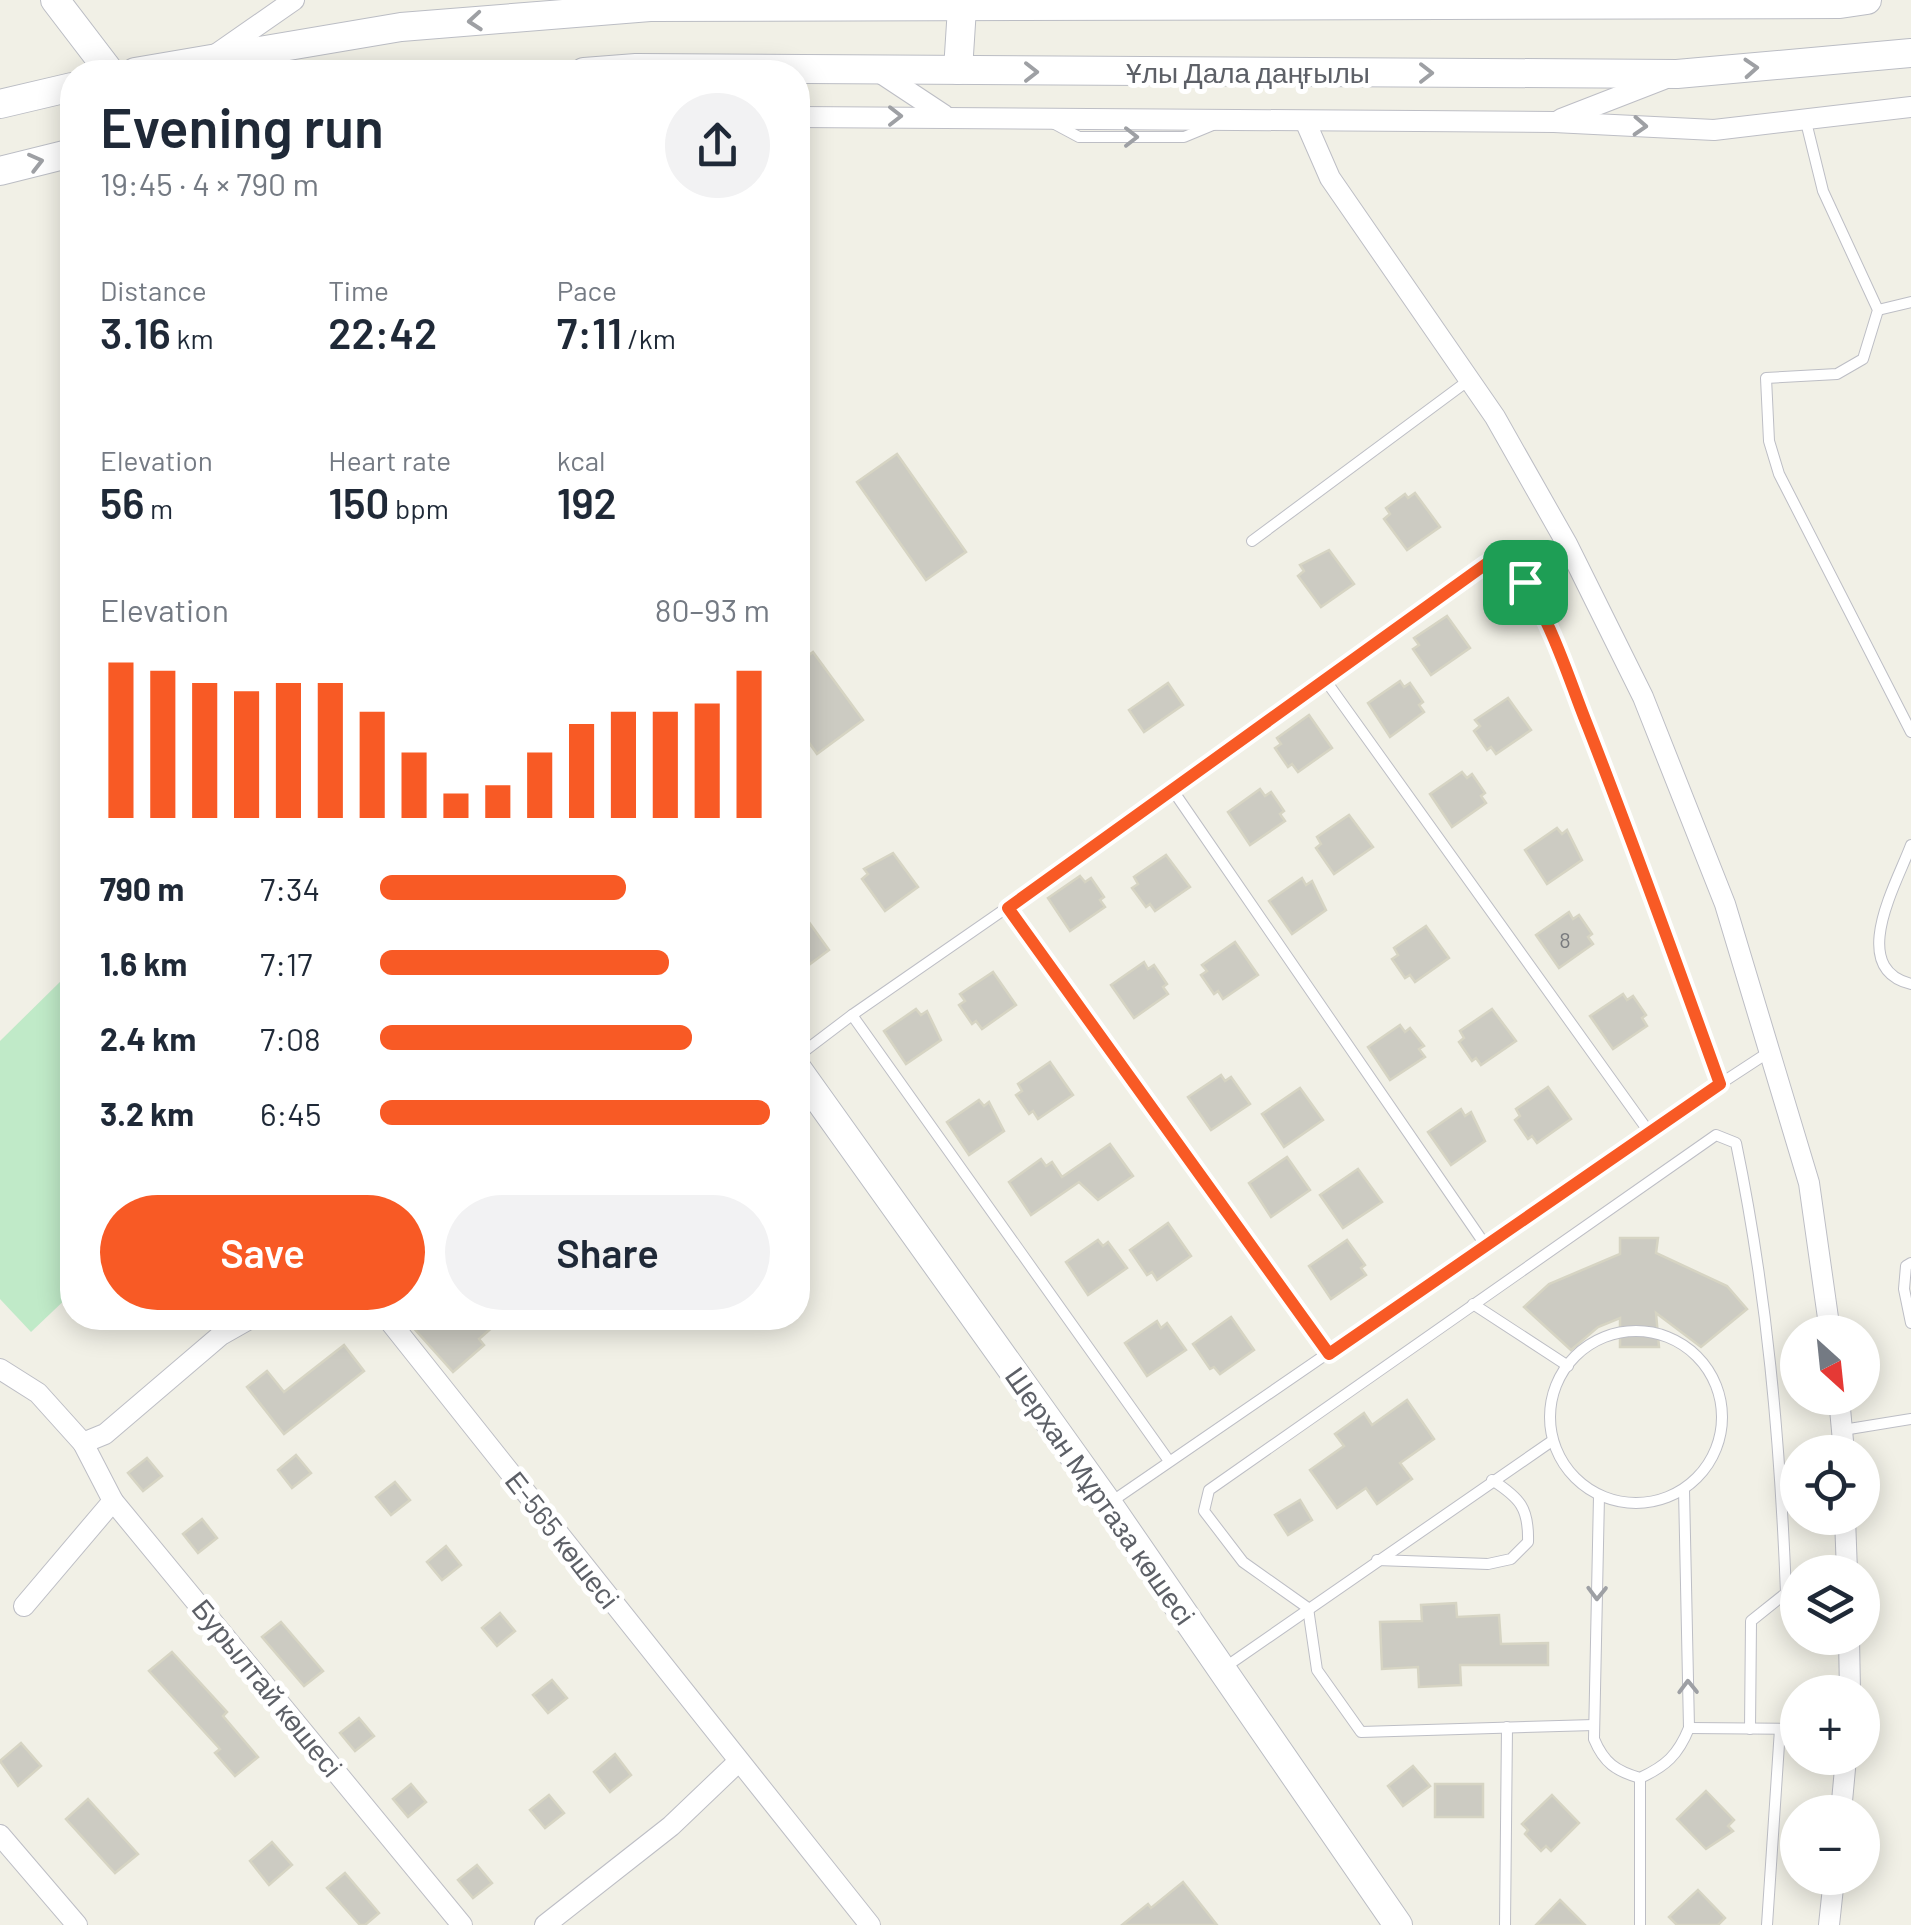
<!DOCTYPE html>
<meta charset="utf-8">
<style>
body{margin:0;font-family:Barlow,sans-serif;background:#f2f2f3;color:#1f2937;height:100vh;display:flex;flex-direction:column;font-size:38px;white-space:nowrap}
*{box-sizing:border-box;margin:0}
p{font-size:32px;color:#747a83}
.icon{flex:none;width:55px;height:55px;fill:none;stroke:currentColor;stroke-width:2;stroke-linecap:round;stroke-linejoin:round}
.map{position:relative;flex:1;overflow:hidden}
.sheet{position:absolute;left:60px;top:60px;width:750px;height:1270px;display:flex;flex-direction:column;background:#fff;border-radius:40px;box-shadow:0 5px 25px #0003}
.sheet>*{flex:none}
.needle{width:65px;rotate:153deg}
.fabs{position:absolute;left:1780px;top:1315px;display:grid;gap:20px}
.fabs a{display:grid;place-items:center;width:100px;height:100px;border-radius:50%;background:#fff;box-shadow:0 5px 25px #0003;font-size:50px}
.pin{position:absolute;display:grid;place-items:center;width:85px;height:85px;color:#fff;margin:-42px;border-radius:20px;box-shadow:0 5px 15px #0006}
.round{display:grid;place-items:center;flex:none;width:105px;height:105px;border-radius:52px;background:#f2f2f3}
.headline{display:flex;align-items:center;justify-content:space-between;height:170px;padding:0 40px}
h1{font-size:55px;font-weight:600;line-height:75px}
.stats{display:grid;grid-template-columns:repeat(3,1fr);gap:15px;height:170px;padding:10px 40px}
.stats div{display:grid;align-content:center}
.stats b{font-size:42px;font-weight:600}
.stats small{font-size:28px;font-weight:400}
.stats p{font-size:28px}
.chart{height:280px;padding:20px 40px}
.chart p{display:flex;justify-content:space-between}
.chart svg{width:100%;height:180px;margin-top:10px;stroke:#f85a25;stroke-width:6}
.button{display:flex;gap:20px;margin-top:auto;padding:20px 40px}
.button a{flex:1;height:115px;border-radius:60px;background:#f85a25;color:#fff;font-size:40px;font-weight:600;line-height:115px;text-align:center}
.button a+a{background:#f2f2f3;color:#1f2937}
ul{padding:0 40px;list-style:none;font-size:32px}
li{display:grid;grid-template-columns:160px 120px 1fr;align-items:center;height:75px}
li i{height:25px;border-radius:12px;background:#f85a25}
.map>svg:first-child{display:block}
.green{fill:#c0eac8}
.building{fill:#cccbc2;stroke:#d6d4c3;stroke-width:2.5}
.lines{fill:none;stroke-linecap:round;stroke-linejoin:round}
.service-casing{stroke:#bdbec5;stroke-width:12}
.minor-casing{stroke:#bdbec5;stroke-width:22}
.secondary-casing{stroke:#bbbdc4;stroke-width:30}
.service{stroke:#fff;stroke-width:10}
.minor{stroke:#fff;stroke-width:20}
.secondary{stroke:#fff;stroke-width:28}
.oneway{stroke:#9ea0a4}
.route-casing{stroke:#fff;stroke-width:20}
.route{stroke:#f85a25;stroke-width:12}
.labels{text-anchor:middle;stroke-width:10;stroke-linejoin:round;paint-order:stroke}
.number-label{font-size:22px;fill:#797b7e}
.street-label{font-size:28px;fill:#5d6067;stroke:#fff}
</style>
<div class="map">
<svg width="1911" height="1925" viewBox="0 0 1911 1925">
<rect width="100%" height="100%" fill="#f1f0e6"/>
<polygon class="green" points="66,976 72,985 72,1293 31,1332 0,1299 0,1041"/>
<g class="building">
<polygon points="897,454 966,552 926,580 857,482"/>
<polygon points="1415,493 1440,527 1407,550 1384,519 1390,514 1386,508 1405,494 1408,498"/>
<polygon points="1329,550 1354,584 1321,607 1298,576 1304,571 1300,565"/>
<polygon points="1447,616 1470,648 1431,675 1413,649 1419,645 1414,638"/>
<polygon points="813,652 863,720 817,754 798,727 798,663"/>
<polygon points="1400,681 1404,687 1410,683 1423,702 1419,705 1424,712 1390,737 1368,703"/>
<polygon points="1168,683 1183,705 1144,732 1129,710"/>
<polygon points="1508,698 1531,730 1496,754 1491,747 1487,750 1474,731 1480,726 1475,720"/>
<polygon points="1309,715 1332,748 1298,772 1292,764 1288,767 1275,748 1281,744 1277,738"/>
<polygon points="1462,772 1467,778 1472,774 1485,793 1481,796 1486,803 1452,827 1430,794"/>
<polygon points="1260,789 1265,796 1271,792 1284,811 1280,814 1285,821 1250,845 1228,812"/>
<polygon points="1349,815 1373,847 1334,874 1316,848 1321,844 1317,837"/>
<polygon points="1557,828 1562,834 1567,830 1582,860 1547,884 1525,850"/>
<polygon points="893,853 918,887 885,911 862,879 868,874 864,869"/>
<polygon points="1166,855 1190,887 1155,911 1150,904 1146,907 1132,888 1138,884 1134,877"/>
<polygon points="1080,876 1085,882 1091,878 1104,897 1100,900 1105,907 1070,931 1048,898"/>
<polygon points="1302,878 1306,885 1312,881 1326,910 1292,934 1269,901"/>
<polygon points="798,907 829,950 798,973"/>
<polygon points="1569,912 1573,919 1579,915 1592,934 1588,937 1593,944 1559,968 1536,935"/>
<polygon points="1426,926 1449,958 1415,982 1410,975 1405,978 1392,959 1398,955 1394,948"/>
<polygon points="1235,942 1258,975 1223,999 1218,991 1214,994 1201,975 1207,971 1202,965"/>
<polygon points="1144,962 1148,969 1154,965 1167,984 1163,987 1168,994 1134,1018 1111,985"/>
<polygon points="993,972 1016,1005 982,1029 976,1021 972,1024 959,1005 965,1001 960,994"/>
<polygon points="1623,994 1627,1000 1633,996 1646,1015 1642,1018 1647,1026 1613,1049 1590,1016"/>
<polygon points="916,1009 921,1015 927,1011 941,1040 906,1064 884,1031"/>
<polygon points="1492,1009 1516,1041 1481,1065 1476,1058 1472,1061 1459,1042 1464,1038 1460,1031"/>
<polygon points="1400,1025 1405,1032 1410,1028 1424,1046 1419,1049 1425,1057 1390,1080 1368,1047"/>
<polygon points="1050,1062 1073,1095 1038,1119 1033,1111 1029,1114 1016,1095 1022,1091 1018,1084"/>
<polygon points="1221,1075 1225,1081 1231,1077 1250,1104 1211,1130 1188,1097"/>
<polygon points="1548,1087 1571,1119 1537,1143 1532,1136 1528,1139 1515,1120 1520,1116 1516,1109"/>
<polygon points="1300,1088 1323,1120 1284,1147 1262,1114"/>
<polygon points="979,1100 984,1106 989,1102 1004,1131 969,1155 947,1122"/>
<polygon points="1461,1109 1465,1116 1471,1112 1485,1141 1451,1165 1428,1132"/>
<polygon points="1110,1144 1133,1176 1098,1200 1079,1182 1031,1215 1009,1182 1041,1159 1046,1166 1052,1162 1062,1177"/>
<polygon points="1287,1157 1310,1190 1271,1217 1249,1183"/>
<polygon points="1358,1169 1382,1202 1343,1228 1320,1195"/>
<polygon points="1168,1223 1191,1256 1157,1280 1152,1272 1147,1275 1130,1250"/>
<polygon points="1620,1238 1658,1238 1656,1253 1727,1286 1747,1309 1701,1347 1656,1313 1659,1347 1620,1347 1620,1318 1598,1327 1571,1350 1524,1307 1549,1284 1620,1254"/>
<polygon points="1098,1240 1103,1246 1108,1242 1127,1268 1088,1295 1066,1262"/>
<polygon points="1347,1240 1365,1265 1361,1268 1366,1275 1331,1299 1309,1266"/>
<polygon points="1231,1317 1254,1350 1220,1374 1214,1367 1210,1369 1193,1344"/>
<polygon points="418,1318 503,1318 479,1339 484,1345 453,1372 410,1324"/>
<polygon points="1157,1321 1161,1328 1167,1323 1186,1350 1147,1376 1125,1343"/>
<polygon points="344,1345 364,1371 284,1434 247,1387 267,1371 284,1392"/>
<polygon points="1407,1400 1434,1439 1400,1463 1412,1479 1377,1504 1366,1488 1337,1508 1310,1470 1344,1446 1335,1434 1364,1413 1372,1425"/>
<polygon points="296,1455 311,1473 292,1488 278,1470"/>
<polygon points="147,1458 162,1476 143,1491 128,1473"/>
<polygon points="395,1482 410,1500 391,1515 376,1497"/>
<polygon points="1300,1500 1312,1520 1288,1535 1275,1515"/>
<polygon points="202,1519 217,1538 198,1553 183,1534"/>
<polygon points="446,1546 461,1565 442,1580 427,1562"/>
<polygon points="1456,1603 1457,1617 1499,1615 1501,1644 1548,1643 1548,1665 1460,1665 1461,1685 1419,1687 1418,1667 1382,1669 1380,1622 1422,1621 1421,1605"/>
<polygon points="500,1613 515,1631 497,1646 482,1628"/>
<polygon points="281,1622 323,1671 304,1686 262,1637"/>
<polygon points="172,1652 227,1712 223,1716 258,1757 235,1776 215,1753 220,1749 149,1671"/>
<polygon points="552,1680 567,1698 548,1713 533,1695"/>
<polygon points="359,1718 374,1736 355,1751 340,1733"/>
<polygon points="21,1743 41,1766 18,1786 0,1761"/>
<polygon points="615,1754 631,1775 610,1792 594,1772"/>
<polygon points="1413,1766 1430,1786 1403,1806 1388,1786"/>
<polygon points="411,1784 426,1802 408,1817 393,1799"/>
<rect x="1435" y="1784" width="48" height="33"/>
<polygon points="1706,1791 1734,1820 1728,1826 1733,1831 1706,1849 1677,1819"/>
<polygon points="549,1795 564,1813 545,1828 530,1810"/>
<polygon points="1552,1795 1579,1823 1551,1851 1546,1846 1541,1851 1525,1834 1528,1830 1522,1824"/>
<polygon points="88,1799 138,1854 115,1873 66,1819"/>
<polygon points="272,1842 292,1865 269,1885 250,1861"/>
<polygon points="477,1865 492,1883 473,1898 458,1880"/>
<polygon points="345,1873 379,1913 365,1925 360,1925 327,1888"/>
<polygon points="1183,1882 1217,1925 1122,1925 1148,1904 1151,1908"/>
<polygon points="1698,1890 1725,1918 1718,1925 1677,1925 1669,1917"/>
<polygon points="1560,1900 1585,1925 1536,1925"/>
</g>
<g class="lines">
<defs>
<g id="service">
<polyline points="1051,122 1079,137 1184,137 1213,125"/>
<polyline points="1806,122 1823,191 1878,310 1863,359 1837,374 1766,378 1769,441 1779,474 1911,732"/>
<polyline points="1878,310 1911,302"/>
<polyline points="1252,541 1469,380"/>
<polyline points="1326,681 1649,1132"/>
<polyline points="1174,792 1486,1246"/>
<path d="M1911,845C1897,883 1847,968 1911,984"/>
<polyline points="1008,908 1329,1354"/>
<polyline points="798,1056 852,1015"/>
<polyline points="1720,1084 1769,1052"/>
<polyline points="1911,1263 1906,1266 1904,1289 1911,1323"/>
<polyline points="1473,1304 1568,1366"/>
<circle cx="1636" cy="1417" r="86"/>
<polyline points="1843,1430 1911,1419"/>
<path d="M1599,1496L1594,1739C1604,1763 1616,1771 1640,1778C1666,1766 1678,1755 1689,1728L1684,1489"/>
<path d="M1111,1502L1720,1084C1677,964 1634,845 1588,727C1566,673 1549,607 1508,564H1486L1174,792L852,1015L1169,1461"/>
<path d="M1377,1560L1488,1564L1511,1559L1528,1542C1529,1508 1520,1498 1492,1480"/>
<polyline points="1224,1668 1552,1441"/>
<path d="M1594,1725L1361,1732L1317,1670L1308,1608L1243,1562L1204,1511L1209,1490L1716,1135L1736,1143C1767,1292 1780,1440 1786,1593L1751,1621L1750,1729"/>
<polyline points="1689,1728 1798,1729"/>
<polyline points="1640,1778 1640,1925"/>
<polyline points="1505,1925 1507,1727"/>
<polyline points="1767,1925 1780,1729"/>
</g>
<g id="minor">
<polyline points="215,55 294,0"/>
<polyline points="876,70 944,115"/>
<polyline points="798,117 1554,122 1714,130 1911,107"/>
<polyline points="1561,119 1664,79"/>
<polyline points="1306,123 1330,178 1495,417 1567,544 1643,697 1725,904 1809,1183 1830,1332"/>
<polyline points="387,1318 870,1925"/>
<polyline points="0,1369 38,1393 83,1443 105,1434 221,1335 251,1318"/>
<polyline points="1839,1398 1844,1452"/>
<polyline points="83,1443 113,1501 462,1925"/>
<polyline points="1845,1518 1847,1572"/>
<polyline points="24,1606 113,1501"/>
<polyline points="1849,1638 1850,1692"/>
<polyline points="1841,1812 1846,1758"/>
<polyline points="0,1835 77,1925"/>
<polyline points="545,1925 671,1826 737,1763"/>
<polyline points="1829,1925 1834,1878"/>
</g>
<g id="secondary">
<polyline points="55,0 110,72"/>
<polyline points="958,70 962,8"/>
<polyline points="135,72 401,27 650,7 1840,4 1867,0"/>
<polyline points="584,72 636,68 1677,74 1911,53"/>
<polyline points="0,104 72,87"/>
<polyline points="0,171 72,153"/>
<polyline points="798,1070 1108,1504 1398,1925"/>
</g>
</defs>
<use href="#service" class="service-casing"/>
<use href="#minor" class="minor-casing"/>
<use href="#secondary" class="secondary-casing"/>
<use href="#service" class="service"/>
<use href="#minor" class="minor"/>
<use href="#secondary" class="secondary"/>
</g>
<defs><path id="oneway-chevron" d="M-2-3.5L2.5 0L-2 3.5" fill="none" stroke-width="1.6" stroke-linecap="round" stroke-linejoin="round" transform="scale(2.5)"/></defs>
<g class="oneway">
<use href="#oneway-chevron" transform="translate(475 21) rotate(175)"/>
<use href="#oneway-chevron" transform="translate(1751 68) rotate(-4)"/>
<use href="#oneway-chevron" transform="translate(1031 72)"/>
<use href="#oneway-chevron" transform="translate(1426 73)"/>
<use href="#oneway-chevron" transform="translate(895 116)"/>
<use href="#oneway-chevron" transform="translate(1640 126) rotate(3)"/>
<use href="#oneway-chevron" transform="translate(1131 137)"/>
<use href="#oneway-chevron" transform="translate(36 162) rotate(-14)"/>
<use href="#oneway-chevron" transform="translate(1597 1593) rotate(91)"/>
<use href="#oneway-chevron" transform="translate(1688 1687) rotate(-91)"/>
</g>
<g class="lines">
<defs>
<path id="route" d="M1486,564H1508C1549,607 1566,673 1588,727C1634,845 1677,964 1720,1084L1329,1354L1008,908Z"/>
</defs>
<use href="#route" class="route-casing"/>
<use href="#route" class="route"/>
</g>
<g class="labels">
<g class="number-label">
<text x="1565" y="948">8</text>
</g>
<g class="street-label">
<text x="1248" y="83">Ұлы Дала даңғылы</text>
<text transform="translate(1100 1496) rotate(55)" y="10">Шерхан Мұртаза көшесі</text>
<text transform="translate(562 1540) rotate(52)" y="10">Е-565 көшесі</text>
<text transform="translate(267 1688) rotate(51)" y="10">Бурылтай көшесі</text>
</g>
</g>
</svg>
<div class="fabs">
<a><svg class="needle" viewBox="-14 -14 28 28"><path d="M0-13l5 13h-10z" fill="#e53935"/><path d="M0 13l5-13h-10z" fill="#747a83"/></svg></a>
<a><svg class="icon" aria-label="locate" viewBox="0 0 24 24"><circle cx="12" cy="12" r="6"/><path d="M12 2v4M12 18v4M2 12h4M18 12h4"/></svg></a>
<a><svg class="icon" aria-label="layers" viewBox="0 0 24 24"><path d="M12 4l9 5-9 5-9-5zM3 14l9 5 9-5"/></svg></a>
<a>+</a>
<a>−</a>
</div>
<div class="pin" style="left:1525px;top:582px;background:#1e9e55"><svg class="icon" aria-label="arrive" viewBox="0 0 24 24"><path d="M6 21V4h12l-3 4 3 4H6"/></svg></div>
<section class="sheet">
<div class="headline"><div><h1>Evening run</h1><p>19:45 · 4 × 790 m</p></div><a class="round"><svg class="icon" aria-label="share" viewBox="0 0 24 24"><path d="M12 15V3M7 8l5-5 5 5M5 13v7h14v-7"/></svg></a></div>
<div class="stats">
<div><p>Distance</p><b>3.16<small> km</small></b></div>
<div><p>Time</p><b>22:42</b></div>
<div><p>Pace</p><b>7:11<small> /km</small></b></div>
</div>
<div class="stats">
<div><p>Elevation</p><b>56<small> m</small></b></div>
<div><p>Heart rate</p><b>150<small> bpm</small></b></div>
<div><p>kcal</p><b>192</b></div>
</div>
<div class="chart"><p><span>Elevation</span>80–93 m</p>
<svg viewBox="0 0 160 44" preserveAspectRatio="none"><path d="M5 44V6M15 44V8M25 44V11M35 44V13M45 44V11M55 44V11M65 44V18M75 44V28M85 44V38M95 44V36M105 44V28M115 44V21M125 44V18M135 44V18M145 44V16M155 44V8"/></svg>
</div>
<ul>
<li><b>790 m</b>7:34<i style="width:63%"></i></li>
<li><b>1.6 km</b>7:17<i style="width:74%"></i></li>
<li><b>2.4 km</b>7:08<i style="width:80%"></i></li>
<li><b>3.2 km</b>6:45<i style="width:100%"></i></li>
</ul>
<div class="button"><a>Save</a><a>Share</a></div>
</section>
</div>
